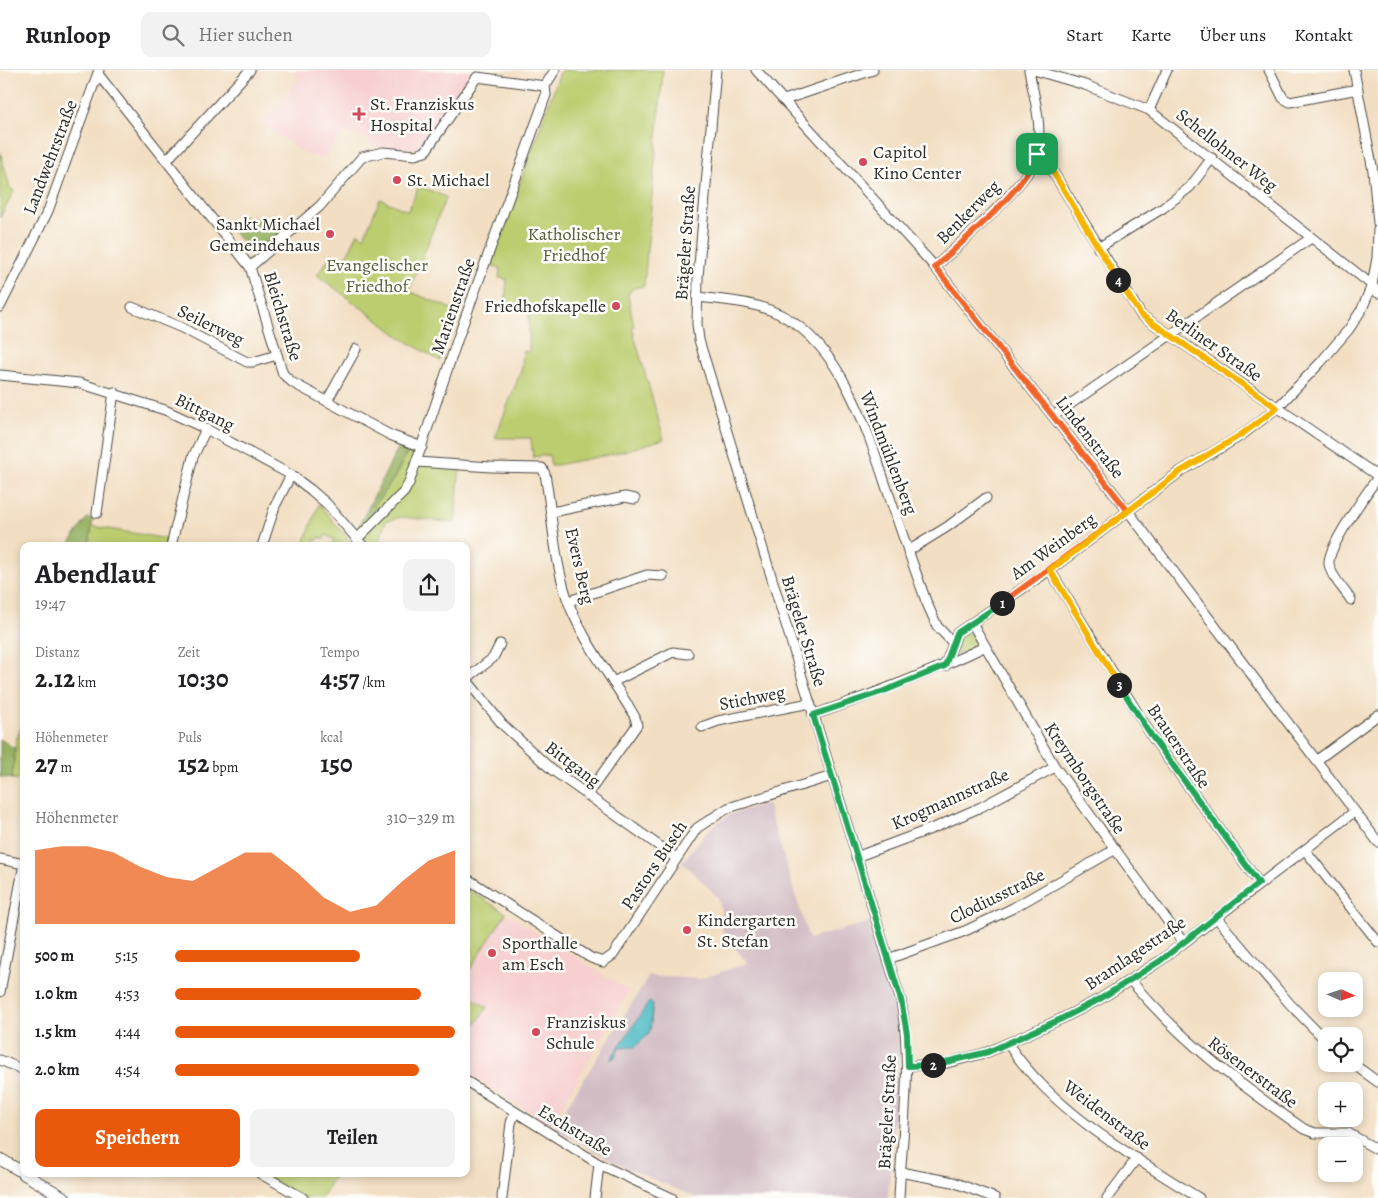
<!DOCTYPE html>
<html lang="de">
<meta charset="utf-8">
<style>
body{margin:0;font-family:Alegreya,serif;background:#f2f2f2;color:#202124;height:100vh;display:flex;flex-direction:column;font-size:19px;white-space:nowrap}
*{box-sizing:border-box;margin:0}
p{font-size:16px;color:#757577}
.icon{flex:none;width:28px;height:28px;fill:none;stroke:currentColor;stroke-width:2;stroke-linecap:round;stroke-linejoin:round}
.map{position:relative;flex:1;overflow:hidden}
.drawer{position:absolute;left:20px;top:472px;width:450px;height:635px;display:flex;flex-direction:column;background:#fff;border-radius:10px;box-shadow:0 2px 8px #0003}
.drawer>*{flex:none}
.needle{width:32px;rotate:93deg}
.controls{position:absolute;left:1318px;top:902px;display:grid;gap:10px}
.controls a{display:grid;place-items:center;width:45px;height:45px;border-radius:10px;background:#fff;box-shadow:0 2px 8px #0003;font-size:25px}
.pin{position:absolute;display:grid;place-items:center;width:42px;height:42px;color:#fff;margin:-21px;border-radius:10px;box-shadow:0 2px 8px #0006}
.km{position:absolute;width:25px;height:25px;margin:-12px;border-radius:50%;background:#222;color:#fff;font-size:14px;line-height:25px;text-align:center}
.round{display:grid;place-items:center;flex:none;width:52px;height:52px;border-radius:10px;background:#f2f2f2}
.headline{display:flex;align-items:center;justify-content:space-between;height:85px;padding:0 15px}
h1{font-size:28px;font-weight:600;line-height:38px}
.metrics{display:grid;grid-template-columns:repeat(3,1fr);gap:8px;height:85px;padding:5px 15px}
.metrics div{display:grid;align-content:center}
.metrics b{font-size:25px;font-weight:600}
.metrics small{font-size:14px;font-weight:400}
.metrics p{font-size:14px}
.chart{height:140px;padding:10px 15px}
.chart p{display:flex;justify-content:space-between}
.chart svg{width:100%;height:90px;margin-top:5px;fill:#ea580c;opacity:.7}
.action{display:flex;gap:10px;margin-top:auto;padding:10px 15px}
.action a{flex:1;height:58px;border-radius:10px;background:#ea580c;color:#fff;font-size:20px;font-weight:600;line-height:58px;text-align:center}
.action a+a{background:#f2f2f2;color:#202124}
ul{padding:0 15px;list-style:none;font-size:16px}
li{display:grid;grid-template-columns:80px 60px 1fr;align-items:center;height:38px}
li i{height:12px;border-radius:6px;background:#ea580c}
header{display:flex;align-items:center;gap:30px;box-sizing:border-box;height:70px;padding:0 25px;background:#fff;border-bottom:1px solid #e0e0e0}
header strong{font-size:24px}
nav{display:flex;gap:28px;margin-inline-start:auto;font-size:18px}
.search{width:350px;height:45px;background:#f2f2f2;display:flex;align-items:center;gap:12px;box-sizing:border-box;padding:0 18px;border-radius:10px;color:#757577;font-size:19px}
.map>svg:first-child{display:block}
.built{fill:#f7cfd0}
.industrial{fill:#d2bdc5}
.green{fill:#bccd6f;stroke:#747c4d}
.forest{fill:#95b062;stroke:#606e46}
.water{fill:#4cbac4;stroke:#3c7278}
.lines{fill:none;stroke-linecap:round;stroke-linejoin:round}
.minor-casing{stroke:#494642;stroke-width:11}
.major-casing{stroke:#494642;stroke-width:13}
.minor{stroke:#fff;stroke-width:9}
.major{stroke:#fff;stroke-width:11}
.split-1-casing{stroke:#fff;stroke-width:10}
.split-2-casing{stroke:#fff;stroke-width:10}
.split-3-casing{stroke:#fff;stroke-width:10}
.split-4-casing{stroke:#fff;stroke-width:10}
.split-5-casing{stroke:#fff;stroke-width:10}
.split-1{stroke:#f0652b;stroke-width:6}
.split-2{stroke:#22a559;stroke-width:6}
.split-3{stroke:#22a559;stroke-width:6}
.split-4{stroke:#f5b400;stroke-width:6}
.split-5{stroke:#f5b400;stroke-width:6}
.poi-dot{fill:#d1495b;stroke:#fdfcf7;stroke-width:2}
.labels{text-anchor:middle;stroke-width:5;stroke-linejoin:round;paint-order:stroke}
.poi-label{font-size:18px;fill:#2b2b2b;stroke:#fdfcf7;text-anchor:start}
.street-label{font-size:18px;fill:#2b2b2b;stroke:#fdfcf7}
.park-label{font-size:18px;fill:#565c3f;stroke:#fdfcf7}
</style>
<header>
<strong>Runloop</strong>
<div class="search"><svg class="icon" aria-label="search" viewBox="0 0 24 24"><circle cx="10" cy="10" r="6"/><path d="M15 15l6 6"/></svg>Hier suchen</div>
<nav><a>Start</a><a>Karte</a><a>Über uns</a><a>Kontakt</a></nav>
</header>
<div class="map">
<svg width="1378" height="1128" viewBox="0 0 1378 1128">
<rect width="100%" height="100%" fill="#fdfcf7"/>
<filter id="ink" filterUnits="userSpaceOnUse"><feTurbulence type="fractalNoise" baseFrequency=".02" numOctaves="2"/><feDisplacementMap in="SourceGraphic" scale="10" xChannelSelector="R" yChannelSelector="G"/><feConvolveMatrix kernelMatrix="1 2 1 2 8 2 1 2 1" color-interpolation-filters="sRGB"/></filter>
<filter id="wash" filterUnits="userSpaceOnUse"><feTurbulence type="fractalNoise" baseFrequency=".0096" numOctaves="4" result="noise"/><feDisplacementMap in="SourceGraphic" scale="20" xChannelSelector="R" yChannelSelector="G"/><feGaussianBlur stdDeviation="1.12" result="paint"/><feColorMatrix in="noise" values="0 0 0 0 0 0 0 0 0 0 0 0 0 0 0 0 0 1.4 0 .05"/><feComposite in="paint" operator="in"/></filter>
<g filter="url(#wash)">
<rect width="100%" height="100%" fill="#f2dec2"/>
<g class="built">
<polygon points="293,0 468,0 471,6 455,35 423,79 373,77 366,67 343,63 324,88 307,85 262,54 298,10"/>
<polygon points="466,818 629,921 551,1055 466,1003"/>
</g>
<polygon class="industrial" points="767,733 809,869 869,852 896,939 899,983 888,1128 697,1128 620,1095 553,1058 649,906 700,909 748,893 726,868 721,856 722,844 718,827 682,792 710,758 729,745"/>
<g class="green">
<polygon points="561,0 663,0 644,216 633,218 628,225 634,257 632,258 664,369 613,384 551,396 549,385 533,387 531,368 495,368 522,298 523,281 529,282 529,243 505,236 507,209 499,208 500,198 490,195"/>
<polygon points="0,81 10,118 14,121 0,148"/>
<polygon points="419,116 446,127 409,221 457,241 440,291 403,269 317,205 332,184 343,193 358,163 364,167 380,129 408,141"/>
<polygon points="412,373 422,377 418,391 460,395 455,453 402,447 386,451 378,476 363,476 357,469 373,436 395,407"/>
<polygon points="319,434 354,476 339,476 333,473 334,469 325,465 324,469 319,467 317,471 314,470 312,476 303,476"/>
<polygon points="91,456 168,469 167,476 89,476"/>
<polygon points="964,563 970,564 978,577 957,585 957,573"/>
<polygon points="21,658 24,660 24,710 12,709 16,670"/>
<polygon points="466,818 506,843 466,906"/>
<polygon points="466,924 487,937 466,969"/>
<polygon points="261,1104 335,1104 322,1128 303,1128"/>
</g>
<g class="forest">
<polygon points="243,147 293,154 254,184 229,158"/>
<polygon points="401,372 412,373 395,407 374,436 381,445 357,469 360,454"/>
<polygon points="87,448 93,449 89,476 68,476"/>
<polygon points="0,669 15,679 12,709 0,707"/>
</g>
<polygon class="water" points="649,932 653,934 650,963 635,977 619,978 615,987 610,990"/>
</g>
<g filter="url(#ink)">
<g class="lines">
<defs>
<g id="minor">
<path d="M716,0L698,207L697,254L699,270L901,931C913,996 902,1062 899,1128"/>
<polyline points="756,0 935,197 1128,441 1378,772"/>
<polyline points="1034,0 1085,15 1149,40 1372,215 1378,223"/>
<polyline points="1269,0 1283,28 1290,32 1358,19"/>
<polyline points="1354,0 1373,101 1378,153"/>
<polyline points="98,4 250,197 283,304 293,313 390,365 422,377"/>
<polyline points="784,30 873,0"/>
<polyline points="1149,40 1167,0"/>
<polyline points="1037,84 1053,102 1141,245 1378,406"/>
<polyline points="167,90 250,0"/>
<polyline points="1098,178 1163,138 1190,117 1212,88"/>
<polyline points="250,197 320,136 362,87 383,82 415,85 425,82 477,7 545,16"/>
<path d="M935,197C959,175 1031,112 1037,84C1043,56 1034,27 1029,0"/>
<path d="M697,227C727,230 758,232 785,247C846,282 870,369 891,431C902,464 914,497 926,531L937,556L953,573"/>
<polyline points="0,237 48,141 99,0"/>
<polyline points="132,237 182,258 247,292 253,292 277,285"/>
<polyline points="0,305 79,313 165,340 206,359 291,405 311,420 327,434 363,476"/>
<polyline points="327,331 356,279"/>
<polyline points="1053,346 1311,168"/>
<path d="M417,392L491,397L542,398L545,404C553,448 554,497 571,539C588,578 614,611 635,647L637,655L587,725"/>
<polyline points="552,442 625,427 635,429"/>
<polyline points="97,443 114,322"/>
<polyline points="357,469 404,422 409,413 459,265 546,25 545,16 555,0"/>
<polyline points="171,476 193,387 206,359"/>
<polyline points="262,476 275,436 291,405"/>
<polyline points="908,481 947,457 986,428"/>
<polyline points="1050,500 1153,668 1259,813"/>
<path d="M1351,530C1344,519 1331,507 1329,494C1327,477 1367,423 1378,407"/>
<polyline points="569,531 647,505 663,506"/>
<polyline points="972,553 1055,697 1183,872"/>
<polyline points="945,596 957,563 1050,500 1181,401 1242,365 1277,338 1321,292 1349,259 1362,239 1372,215 1377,188 1378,160"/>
<polyline points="466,609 502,654 551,699 676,788"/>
<polyline points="466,609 493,588 500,574"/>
<polyline points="613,612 673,582 688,584"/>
<path d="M813,645C871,625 928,604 984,577"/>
<polyline points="702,657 718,651 810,633"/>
<polyline points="1317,690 1378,645"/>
<polyline points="1305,780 1378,872"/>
<polyline points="856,787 936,757 981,737 1055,697"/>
<polyline points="0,789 24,794"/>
<polyline points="466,808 591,888 603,892 613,885 697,758 728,738 832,706"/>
<polyline points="1216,847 1290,934 1326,971"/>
<polyline points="888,889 965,861 1013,838 1114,780"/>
<path d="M1131,911C1184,974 1237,1012 1304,1059L1315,1063H1348L1378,1080"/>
<polyline points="0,922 24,794"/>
<path d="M1008,974C1054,1042 1130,1085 1199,1128"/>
<polyline points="0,990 24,1000"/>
<polyline points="1353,994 1378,1012"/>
<polyline points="908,996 947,993 988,982 1061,949 1100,929 1160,891 1354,742"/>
<polyline points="466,1011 599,1094 672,1128"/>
<polyline points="900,1102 953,1112 995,1128"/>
<polyline points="261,1104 303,1128"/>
<polyline points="502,1128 511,1053 515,1042"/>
<polyline points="595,1128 599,1094"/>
<polyline points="1107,1128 1137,1088"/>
</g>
<g id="major">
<polyline points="0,1089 24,1103"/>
<polyline points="24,1104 65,1128"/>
</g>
</defs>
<use href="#minor" class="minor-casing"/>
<use href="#major" class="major-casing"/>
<use href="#minor" class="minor"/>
<use href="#major" class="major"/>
</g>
</g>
<g class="lines" filter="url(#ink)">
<defs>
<path id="split-1" d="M1002,533L1128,441L935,197C966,168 1023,122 1037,84"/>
<polyline id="split-2" points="933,995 908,996 907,964 901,930 813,645 884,621 945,596 957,563 1002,533"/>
<polyline id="split-3" points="933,995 988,982 1061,949 1100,929 1160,891 1259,813 1153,668 1119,615"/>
<polyline id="split-4" points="1118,210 1141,245 1277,338 1242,364 1181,401 1050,500 1119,615"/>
<polyline id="split-5" points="1037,84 1053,102 1118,210"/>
</defs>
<use href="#split-1" class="split-1-casing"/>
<use href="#split-2" class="split-2-casing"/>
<use href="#split-3" class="split-3-casing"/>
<use href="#split-4" class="split-4-casing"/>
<use href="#split-5" class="split-5-casing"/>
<use href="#split-1" class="split-1"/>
<use href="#split-2" class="split-2"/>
<use href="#split-3" class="split-3"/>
<use href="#split-4" class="split-4"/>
<use href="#split-5" class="split-5"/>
</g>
<g class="poi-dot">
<path d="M356.5 36.5h5v5h5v5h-5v5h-5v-5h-5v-5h5z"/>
<circle cx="863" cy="92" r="5"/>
<circle cx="397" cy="110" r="5"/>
<circle cx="330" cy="164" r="5"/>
<circle cx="616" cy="236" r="5"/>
<circle cx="687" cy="860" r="5"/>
<circle cx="492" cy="883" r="5"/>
<circle cx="536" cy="962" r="5"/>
</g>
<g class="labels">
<g class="poi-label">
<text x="370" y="40">St. Franziskus<tspan x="370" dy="21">Hospital</tspan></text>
<text x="873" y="88">Capitol<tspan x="873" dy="21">Kino Center</tspan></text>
<text x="407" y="116">St. Michael</text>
<text x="320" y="160" text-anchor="end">Sankt Michael<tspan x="320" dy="21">Gemeindehaus</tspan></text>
<text x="606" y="242" text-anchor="end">Friedhofskapelle</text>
<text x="697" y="856">Kindergarten<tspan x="697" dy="21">St. Stefan</tspan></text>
<text x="502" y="879">Sporthalle<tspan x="502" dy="21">am Esch</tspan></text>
<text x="546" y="958">Franziskus<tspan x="546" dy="21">Schule</tspan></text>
</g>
<g class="street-label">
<text transform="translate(1227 80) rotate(38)" y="6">Schellohner Weg</text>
<text transform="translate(50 87) rotate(-69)" y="6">Landwehrstraße</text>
<text transform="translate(968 142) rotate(-45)" y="6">Benkerweg</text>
<text transform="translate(685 173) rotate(-86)" y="6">Brägeler Straße</text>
<text transform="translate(453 236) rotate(-71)" y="6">Marienstraße</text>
<text transform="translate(283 246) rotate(73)" y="6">Bleichstraße</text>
<text transform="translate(211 255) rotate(26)" y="6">Seilerweg</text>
<text transform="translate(1214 275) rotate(35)" y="6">Berliner Straße</text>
<text transform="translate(205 342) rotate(26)" y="6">Bittgang</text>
<text transform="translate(1090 367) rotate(52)" y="6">Lindenstraße</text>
<text transform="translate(889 383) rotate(69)" y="6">Windmühlenberg</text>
<text transform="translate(1053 476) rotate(-36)" y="6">Am Weinberg</text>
<text transform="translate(580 496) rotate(77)" y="6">Evers Berg</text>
<text transform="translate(804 561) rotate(73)" y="6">Brägeler Straße</text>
<text transform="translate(752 628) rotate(-11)" y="6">Stichweg</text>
<text transform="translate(1179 676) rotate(56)" y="6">Brauerstraße</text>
<text transform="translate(573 694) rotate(37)" y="6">Bittgang</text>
<text transform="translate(1085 708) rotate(56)" y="6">Kreymborgstraße</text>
<text transform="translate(950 729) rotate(-24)" y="6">Krogmannstraße</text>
<text transform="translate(654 795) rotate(-56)" y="6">Pastors Busch</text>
<text transform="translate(997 826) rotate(-26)" y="6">Clodiusstraße</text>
<text transform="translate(1135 883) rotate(-34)" y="6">Bramlagestraße</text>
<text transform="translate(1253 1002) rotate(37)" y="6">Rösenerstraße</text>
<text transform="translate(887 1042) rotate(-87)" y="6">Brägeler Straße</text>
<text transform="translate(1107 1045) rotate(37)" y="6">Weidenstraße</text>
<text transform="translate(575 1060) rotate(31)" y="6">Eschstraße</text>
</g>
<g class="park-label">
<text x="574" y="170">Katholischer<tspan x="574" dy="21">Friedhof</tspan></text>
<text x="377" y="201">Evangelischer<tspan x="377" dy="21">Friedhof</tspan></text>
</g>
</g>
</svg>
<div class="controls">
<a><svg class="needle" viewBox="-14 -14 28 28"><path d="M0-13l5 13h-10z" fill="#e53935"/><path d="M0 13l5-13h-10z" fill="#757577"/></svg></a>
<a><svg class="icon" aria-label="locate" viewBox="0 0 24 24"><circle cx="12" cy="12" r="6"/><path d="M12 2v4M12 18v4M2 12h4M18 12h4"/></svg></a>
<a>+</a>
<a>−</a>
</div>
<div class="pin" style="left:1037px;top:84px;background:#1e9e55"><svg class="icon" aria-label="arrive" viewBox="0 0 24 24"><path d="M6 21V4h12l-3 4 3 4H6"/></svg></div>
<b class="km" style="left:1002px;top:533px">1</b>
<b class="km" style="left:933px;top:995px">2</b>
<b class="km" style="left:1119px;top:615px">3</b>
<b class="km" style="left:1118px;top:210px">4</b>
<section class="drawer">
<div class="headline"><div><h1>Abendlauf</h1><p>19:47</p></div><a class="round"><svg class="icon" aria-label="share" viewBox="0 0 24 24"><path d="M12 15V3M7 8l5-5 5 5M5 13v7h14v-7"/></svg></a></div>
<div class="metrics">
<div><p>Distanz</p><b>2.12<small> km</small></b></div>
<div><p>Zeit</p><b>10:30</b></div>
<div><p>Tempo</p><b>4:57<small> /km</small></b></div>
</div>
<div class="metrics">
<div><p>Höhenmeter</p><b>27<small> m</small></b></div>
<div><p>Puls</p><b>152<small> bpm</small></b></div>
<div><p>kcal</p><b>150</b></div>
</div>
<div class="chart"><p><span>Höhenmeter</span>310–329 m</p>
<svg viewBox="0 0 160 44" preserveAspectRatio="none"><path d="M0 44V8L10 6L20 6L30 9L40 16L50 21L60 23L70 16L80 9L90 9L100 19L110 31L120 38L130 35L140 23L150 13L160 8V44z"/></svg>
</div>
<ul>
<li><b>500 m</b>5:15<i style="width:66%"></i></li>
<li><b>1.0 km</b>4:53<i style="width:88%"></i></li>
<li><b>1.5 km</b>4:44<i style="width:100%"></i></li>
<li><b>2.0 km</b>4:54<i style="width:87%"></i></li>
</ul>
<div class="action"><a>Speichern</a><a>Teilen</a></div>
</section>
</div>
